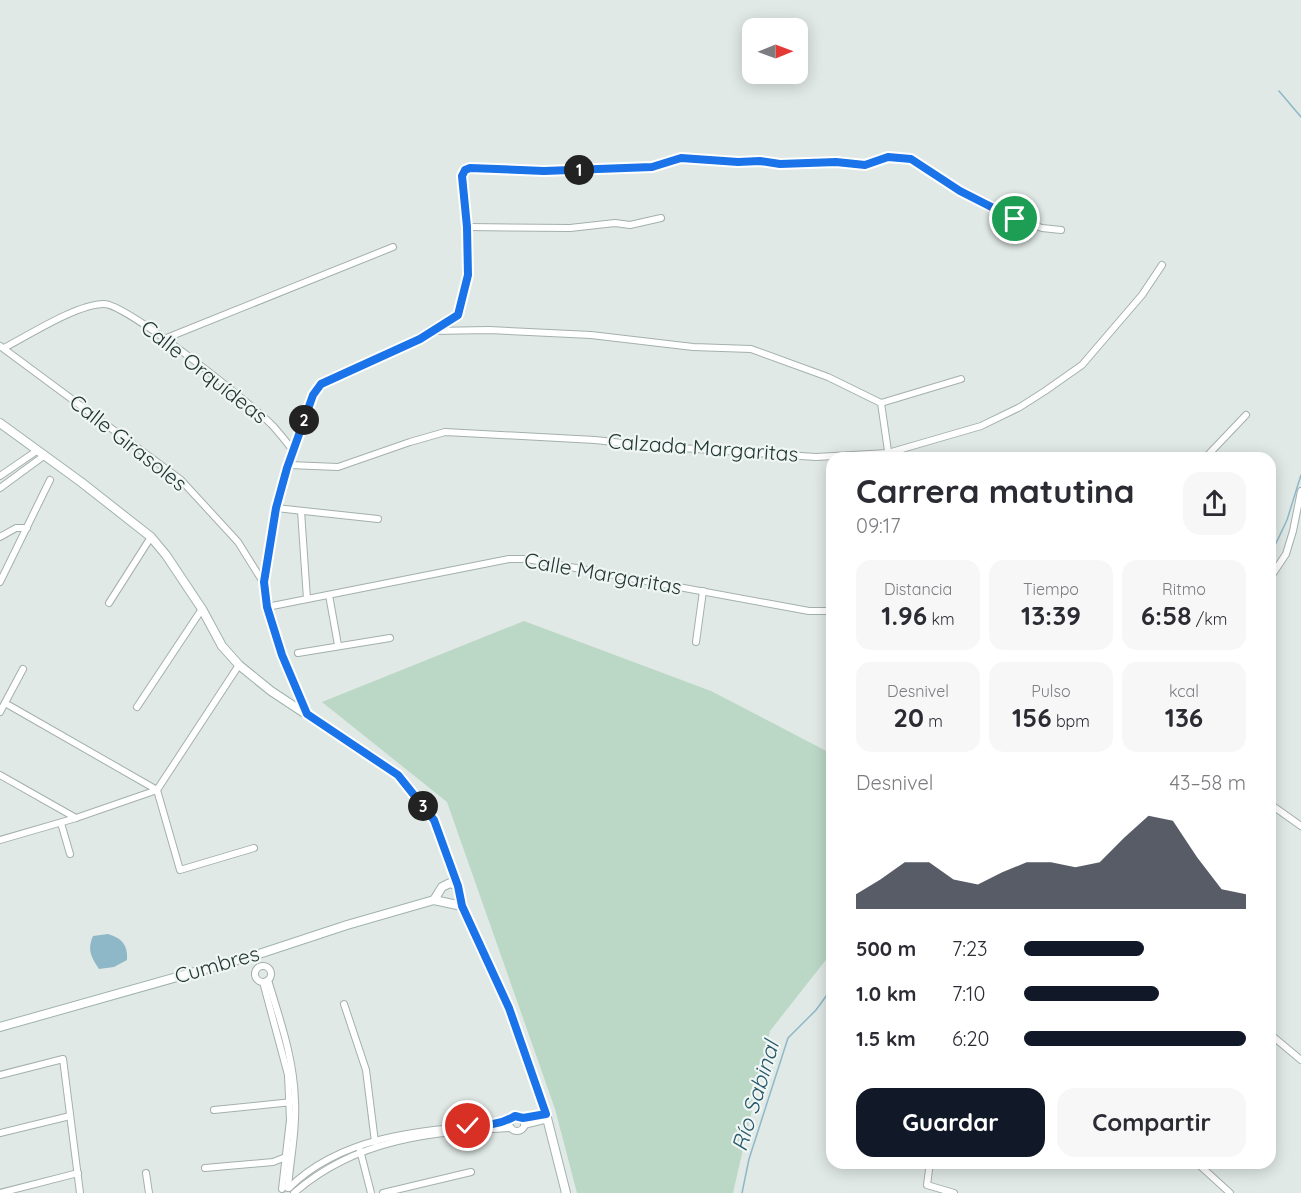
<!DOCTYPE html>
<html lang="es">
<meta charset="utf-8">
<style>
body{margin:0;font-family:Quicksand,sans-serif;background:#f7f7f7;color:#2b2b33;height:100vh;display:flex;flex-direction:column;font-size:22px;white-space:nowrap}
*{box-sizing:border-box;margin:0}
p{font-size:20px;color:#7c7c81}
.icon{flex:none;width:33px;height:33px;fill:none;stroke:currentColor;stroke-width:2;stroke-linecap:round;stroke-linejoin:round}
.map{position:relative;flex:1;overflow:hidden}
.panel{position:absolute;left:826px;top:452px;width:450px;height:717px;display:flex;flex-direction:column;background:#fff;border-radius:18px;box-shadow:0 3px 15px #0003}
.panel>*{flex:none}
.needle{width:39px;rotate:89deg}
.buttons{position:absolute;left:742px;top:18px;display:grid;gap:12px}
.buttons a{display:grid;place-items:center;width:66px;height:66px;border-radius:12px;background:#fff;box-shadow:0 3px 15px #0003;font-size:30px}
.pin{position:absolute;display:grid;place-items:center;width:51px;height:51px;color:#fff;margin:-26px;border:3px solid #fff;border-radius:50%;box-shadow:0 2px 6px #0007}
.km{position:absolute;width:30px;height:30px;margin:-15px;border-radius:50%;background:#222;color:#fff;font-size:16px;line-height:30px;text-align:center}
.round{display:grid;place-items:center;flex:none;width:63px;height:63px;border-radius:18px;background:#f7f7f7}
.summary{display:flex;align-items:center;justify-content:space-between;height:102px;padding:0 30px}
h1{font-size:33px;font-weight:700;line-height:45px}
.figures{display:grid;grid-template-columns:repeat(3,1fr);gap:9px;height:102px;padding:6px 30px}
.figures div{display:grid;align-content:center;border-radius:15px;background:#f7f7f7;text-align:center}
.figures b{font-size:26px;font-weight:700}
.figures small{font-size:16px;font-weight:400}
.figures p{font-size:16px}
.chart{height:168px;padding:12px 30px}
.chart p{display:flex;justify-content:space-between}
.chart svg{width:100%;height:108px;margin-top:6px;fill:#111827;opacity:.7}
.action{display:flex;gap:12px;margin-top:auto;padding:12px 30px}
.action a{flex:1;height:69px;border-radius:18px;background:#111827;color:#fff;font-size:24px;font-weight:700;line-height:69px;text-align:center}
.action a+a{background:#f7f7f7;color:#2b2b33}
ul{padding:0 30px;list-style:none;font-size:20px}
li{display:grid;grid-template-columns:96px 72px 1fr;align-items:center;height:45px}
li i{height:15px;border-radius:8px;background:#111827}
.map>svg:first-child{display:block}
.green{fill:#bbd7c6}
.water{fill:#8eb8c7}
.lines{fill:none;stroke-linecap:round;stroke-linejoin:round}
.stream{stroke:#8eb8c7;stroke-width:1.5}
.street-casing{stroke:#a4b0ad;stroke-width:8}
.secondary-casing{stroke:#a0b3ae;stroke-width:10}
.street{stroke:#fff;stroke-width:6}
.secondary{stroke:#fff;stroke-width:8}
.route-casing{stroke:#fff;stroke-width:12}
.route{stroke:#1a73e8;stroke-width:8}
.labels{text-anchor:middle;stroke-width:4.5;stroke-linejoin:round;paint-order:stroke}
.street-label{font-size:21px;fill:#233734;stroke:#f0f6f3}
.water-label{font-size:22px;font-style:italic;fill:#25576b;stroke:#f0f6f3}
</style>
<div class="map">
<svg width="1301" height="1193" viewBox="0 0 1301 1193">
<rect width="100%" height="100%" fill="#e0e9e6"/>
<polygon class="green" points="524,621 711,691 832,754 832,952 770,1031 733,1193 577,1193 555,1109 447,802 322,702"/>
<path class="water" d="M108,934C122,938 128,945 127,960L114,967L99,969C91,957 87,950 93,936Z"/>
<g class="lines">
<g class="stream">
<polyline points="1279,91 1301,117"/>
<polyline points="1270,556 1287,520 1301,475"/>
<polyline points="742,1193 749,1159 788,1038 816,1010 832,988"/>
</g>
<defs>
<g id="street">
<polyline points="467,227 570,228 615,223 630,225 661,218"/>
<polyline points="431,331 489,330 591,335 693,347 751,349 828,377 881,403 961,379"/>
<polyline points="164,339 393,247"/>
<polyline points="0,346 181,480 238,542 263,582"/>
<path d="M4,348C29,335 77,304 104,304C127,304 253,405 273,426C280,434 287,442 293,451"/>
<polyline points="881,403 889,458"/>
<polyline points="1205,458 1246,415"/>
<polyline points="289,465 338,467 410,442 445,432 595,440 651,446 816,457 888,453 981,426 1020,407 1045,391 1082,365 1142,295 1162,265"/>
<polyline points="0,476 38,450"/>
<polyline points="0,488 45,455"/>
<polyline points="276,508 378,519"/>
<polyline points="301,511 307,599"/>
<polyline points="0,537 16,528 27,528"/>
<polyline points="1270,578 1286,554 1293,531 1301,491"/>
<polyline points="0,582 50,480"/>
<polyline points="329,595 338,645"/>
<polyline points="109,603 151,537"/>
<polyline points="267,607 509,559 527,559 809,611 832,611"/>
<polyline points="696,642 703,591"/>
<polyline points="298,653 390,638"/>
<polyline points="5,703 157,790 180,870 254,848"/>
<polyline points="137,707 202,609"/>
<polyline points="0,712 23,669"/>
<polyline points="307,714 282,655 267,607 264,582 276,508 287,468 313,395 321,384 420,339 458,315 468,275 467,227 462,175 465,170 470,168 544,171 652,167 681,158 738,162 760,161 780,164 836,162 865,165 888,157 911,159 960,191 1015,219 1042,228 1061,230"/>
<polyline points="0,775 76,818"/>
<polyline points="1270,804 1301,826"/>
<polyline points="61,823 70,854"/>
<polyline points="0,840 76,818 157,790 239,665"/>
<circle cx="263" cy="974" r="8"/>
<path d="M268,980C280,1020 294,1059 295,1101C297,1130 290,1159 288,1188"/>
<polyline points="263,982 288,1075 290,1120 282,1189"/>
<polyline points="344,1004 366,1070 375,1142"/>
<polyline points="1270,1034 1301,1060"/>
<polyline points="0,1075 63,1059 80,1193"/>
<polyline points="214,1110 292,1102"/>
<circle cx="517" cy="1123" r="8"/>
<polyline points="523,1118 546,1114"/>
<polyline points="524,1125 548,1119"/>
<polyline points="0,1133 70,1116"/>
<polyline points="360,1150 371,1193"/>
<polyline points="930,1162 927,1185 954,1193"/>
<polyline points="1196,1162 1230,1193"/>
<polyline points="205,1168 273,1162 286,1157"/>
<polyline points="146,1173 149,1193"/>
<path d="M289,1188C343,1134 427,1130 498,1124L510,1121"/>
<polyline points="0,1193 78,1173"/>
<path d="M294,1193C357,1138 432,1132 511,1128"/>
<polyline points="383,1193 471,1172"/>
</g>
<g id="secondary">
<polyline points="0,423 81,482 151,537 166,555 202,609 222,646 239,665 271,691 398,775 434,820 458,886 462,906 509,1008 546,1114 566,1193"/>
<polyline points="434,900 442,887 450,883 458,886"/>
<polyline points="0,1027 262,953 347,925 434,900 462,906"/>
</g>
</defs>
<use href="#street" class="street-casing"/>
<use href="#secondary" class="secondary-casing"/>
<use href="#street" class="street"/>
<use href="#secondary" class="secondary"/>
</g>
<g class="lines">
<defs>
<path id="route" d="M468,1126C486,1125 500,1125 515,1116L523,1118L546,1114L509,1008L462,906L458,886L434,820L398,775L307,714L282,655L267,607L264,582L276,508L287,468L313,395L321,384L420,339L458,315L468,275L467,227L462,176L465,170L470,168L544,171L652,167L681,158L738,162L760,161L780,164L836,162L865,165L888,157L911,159L960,191L1015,219"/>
</defs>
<use href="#route" class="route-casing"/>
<use href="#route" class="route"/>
</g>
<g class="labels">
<g class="street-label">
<text transform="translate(204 372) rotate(38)" y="7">Calle Orquídeas</text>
<text transform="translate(128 443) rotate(38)" y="7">Calle Girasoles</text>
<text transform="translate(703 448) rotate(4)" y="7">Calzada Margaritas</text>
<text transform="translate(603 574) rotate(10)" y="7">Calle Margaritas</text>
<text transform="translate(217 965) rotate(-16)" y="7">Cumbres</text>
</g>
<g class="water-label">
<text transform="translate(755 1096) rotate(-73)" y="8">Río Sabinal</text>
</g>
</g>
</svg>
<div class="buttons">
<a><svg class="needle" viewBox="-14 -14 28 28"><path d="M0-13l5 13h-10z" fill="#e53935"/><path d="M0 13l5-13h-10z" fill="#7c7c81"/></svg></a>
</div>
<div class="pin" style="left:1015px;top:219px;background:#1e9e55"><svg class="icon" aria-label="arrive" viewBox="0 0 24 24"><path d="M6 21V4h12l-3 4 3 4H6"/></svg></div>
<div class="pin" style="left:468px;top:1126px;background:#d93025"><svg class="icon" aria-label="check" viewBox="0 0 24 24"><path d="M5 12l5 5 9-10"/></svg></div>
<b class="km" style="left:579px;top:170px">1</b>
<b class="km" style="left:304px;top:420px">2</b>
<b class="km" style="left:423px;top:806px">3</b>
<section class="panel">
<div class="summary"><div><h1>Carrera matutina</h1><p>09:17</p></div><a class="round"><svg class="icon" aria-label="share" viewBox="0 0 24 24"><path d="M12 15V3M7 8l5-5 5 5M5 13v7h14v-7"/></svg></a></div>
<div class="figures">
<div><p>Distancia</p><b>1.96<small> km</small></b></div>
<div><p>Tiempo</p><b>13:39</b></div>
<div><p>Ritmo</p><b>6:58<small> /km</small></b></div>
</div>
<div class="figures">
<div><p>Desnivel</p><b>20<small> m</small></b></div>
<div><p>Pulso</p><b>156<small> bpm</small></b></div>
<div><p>kcal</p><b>136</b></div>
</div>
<div class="chart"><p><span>Desnivel</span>43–58 m</p>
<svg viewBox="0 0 160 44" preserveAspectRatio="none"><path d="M0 44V38L10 32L20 25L30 25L40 32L50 34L60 29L70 25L80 25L90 27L100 25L110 15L120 6L130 8L140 23L150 36L160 38V44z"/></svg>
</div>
<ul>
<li><b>500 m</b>7:23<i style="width:54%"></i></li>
<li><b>1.0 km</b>7:10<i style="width:61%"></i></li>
<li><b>1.5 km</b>6:20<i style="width:100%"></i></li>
</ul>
<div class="action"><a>Guardar</a><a>Compartir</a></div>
</section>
</div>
